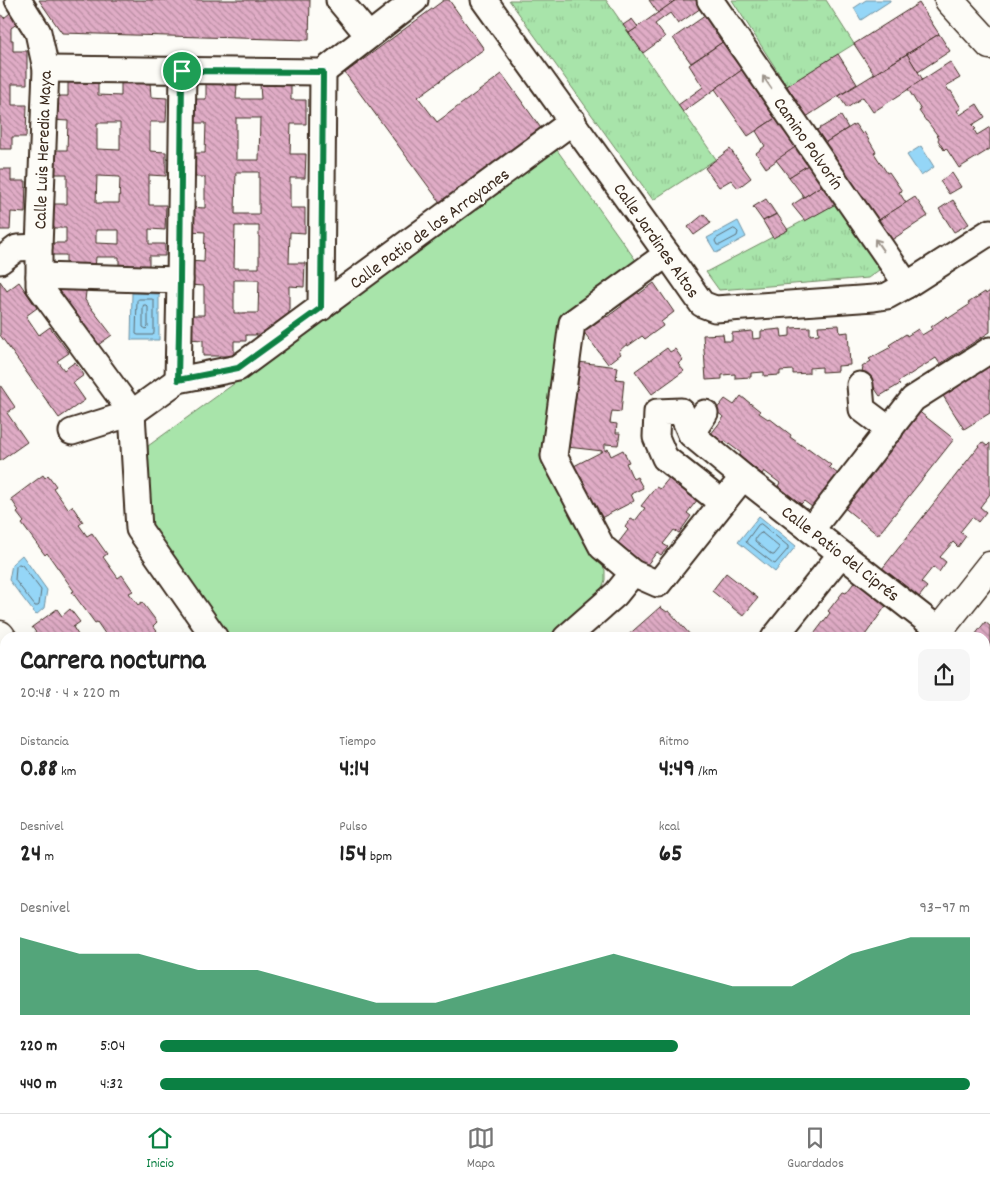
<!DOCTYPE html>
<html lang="es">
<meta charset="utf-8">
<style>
body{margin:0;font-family:Dekko,sans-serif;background:#f6f6f6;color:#222;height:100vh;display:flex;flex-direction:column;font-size:19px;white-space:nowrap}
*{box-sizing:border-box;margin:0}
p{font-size:16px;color:#767676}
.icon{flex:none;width:28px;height:28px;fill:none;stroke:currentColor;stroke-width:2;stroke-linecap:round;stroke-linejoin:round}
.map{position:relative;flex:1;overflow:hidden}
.details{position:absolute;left:0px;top:632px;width:990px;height:481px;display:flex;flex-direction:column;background:#fff;border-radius:15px 15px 0 0;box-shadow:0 5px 20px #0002}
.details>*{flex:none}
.pin{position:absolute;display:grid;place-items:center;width:42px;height:42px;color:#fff;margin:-21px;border:2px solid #fff;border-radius:50%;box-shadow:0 1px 5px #0007}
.round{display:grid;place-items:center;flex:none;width:52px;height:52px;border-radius:10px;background:#f6f6f6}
.summary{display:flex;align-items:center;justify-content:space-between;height:85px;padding:0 20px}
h1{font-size:28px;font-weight:700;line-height:38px}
.stats{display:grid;grid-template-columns:repeat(3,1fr);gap:8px;height:85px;padding:5px 20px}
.stats div{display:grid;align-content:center}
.stats b{font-size:25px;font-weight:700}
.stats small{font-size:14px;font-weight:400}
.stats p{font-size:14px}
.chart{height:140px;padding:10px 20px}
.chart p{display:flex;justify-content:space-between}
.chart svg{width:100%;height:90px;margin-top:5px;fill:#0b8043;opacity:.7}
ul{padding:0 20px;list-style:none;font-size:16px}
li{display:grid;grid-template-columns:80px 60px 1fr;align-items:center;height:38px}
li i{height:12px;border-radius:6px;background:#0b8043}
.menu{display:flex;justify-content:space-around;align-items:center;height:70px;border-top:1px solid #e0e0e0;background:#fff;font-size:14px;color:#767676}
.menu a{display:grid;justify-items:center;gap:2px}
.menu .on{color:#0b8043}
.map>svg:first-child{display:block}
.grass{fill:url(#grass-tufts);stroke:#728764}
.forest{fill:url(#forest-firs);stroke:#728764}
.green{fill:#a8e4aa;stroke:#728764}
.water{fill:#95d6f7;stroke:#7191a0}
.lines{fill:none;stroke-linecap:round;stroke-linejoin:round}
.shore{stroke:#5f6f75;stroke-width:1}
.building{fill:url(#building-back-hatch);stroke:#3b2a1e;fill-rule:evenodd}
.pedestrian-casing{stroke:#3b2a1e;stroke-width:22}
.minor-casing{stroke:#3b2a1e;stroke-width:29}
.tertiary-casing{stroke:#3b2a1e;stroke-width:31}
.secondary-casing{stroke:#3b2a1e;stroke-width:31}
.pedestrian{stroke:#fdfcf7;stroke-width:19}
.minor{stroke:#fdfcf7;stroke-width:25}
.tertiary{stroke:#fdfcf7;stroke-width:28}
.secondary{stroke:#fdfcf7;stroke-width:28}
.oneway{stroke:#9c938a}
.route-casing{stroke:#fff;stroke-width:10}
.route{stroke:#0b8043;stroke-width:6}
.labels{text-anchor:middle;stroke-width:5;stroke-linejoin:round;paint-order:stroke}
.street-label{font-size:18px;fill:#3b2a1e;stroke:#fdfcf7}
</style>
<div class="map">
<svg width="990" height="1113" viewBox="0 0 990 1113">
<defs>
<pattern id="grass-tufts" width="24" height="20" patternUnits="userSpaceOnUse" patternTransform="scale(1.25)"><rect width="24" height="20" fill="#a8e4aa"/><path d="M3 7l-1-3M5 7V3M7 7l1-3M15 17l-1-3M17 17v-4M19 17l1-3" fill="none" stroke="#92c492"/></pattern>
<pattern id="forest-firs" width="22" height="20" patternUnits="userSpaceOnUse" patternTransform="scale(1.25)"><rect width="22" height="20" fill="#a8e4aa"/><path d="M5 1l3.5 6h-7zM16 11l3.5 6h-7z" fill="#92c492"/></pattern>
<pattern id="building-back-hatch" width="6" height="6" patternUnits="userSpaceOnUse" patternTransform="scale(1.25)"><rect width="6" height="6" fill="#e0acc6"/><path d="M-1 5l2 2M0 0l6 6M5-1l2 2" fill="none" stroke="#b78ca0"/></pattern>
</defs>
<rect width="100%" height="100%" fill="#fdfcf7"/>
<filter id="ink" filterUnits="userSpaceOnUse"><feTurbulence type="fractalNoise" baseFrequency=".02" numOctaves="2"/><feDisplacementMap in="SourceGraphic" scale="10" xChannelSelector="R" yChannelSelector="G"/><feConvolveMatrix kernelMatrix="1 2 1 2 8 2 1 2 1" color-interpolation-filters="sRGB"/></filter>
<g filter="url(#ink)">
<g class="grass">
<polygon points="509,0 606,0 716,159 653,200"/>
<polygon points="732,0 826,0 854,44 787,86"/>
<polygon points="841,201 878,260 879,270 868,278 719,290 706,272"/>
</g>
<g class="forest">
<polygon points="990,1030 990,1113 534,1113 541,1109 985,1109 985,1031"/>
<polygon points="0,1095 5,1097 5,1109 75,1109 118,1113 0,1113"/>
</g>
<polygon class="green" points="557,150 637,262 561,316 540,457 605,570 605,580 601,591 548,637 228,637 148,524 148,446"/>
<g class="water">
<polygon points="866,0 890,0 890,1 861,20 854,8"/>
<polygon points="921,146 934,167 921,176 907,155"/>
<polygon points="738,221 746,237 716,253 707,238"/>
<polygon points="132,293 159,294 159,340 131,340"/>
<polygon points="759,516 796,546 775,572 738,542"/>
<polygon points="22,555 47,590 44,608 36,615 9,580 12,564"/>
</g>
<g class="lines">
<g class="shore">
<polygon points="734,229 736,230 738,232 737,236 720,245 717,245 715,241 716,239"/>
<polygon points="139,299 152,299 154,300 154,333 153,335 138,335 136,334 137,301"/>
<polygon points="144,305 146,305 148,307 148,327 146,329 143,327 143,307"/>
<polygon points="761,524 788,546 788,549 775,564 773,563 746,542 747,540 758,525"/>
<path d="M762,533L779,547V549L774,555H772L755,541C755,538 759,533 762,533Z"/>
<polygon points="19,564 22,565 41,590 39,605 38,606 35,606 15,580 16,567"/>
</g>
</g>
<g class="building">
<polygon points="39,0 310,0 309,40 62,33"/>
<polygon points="444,0 449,0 484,49 418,97 437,122 502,74 543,131 442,205 345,73"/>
<polygon points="649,0 676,0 658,13"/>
<polygon points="676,0 700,0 704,6 678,24 670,13 655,24 665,37 643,53 629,33"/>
<polygon points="919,3 939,34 874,74 854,44"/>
<polygon points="0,13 4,18 10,13 18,23 11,28 11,40 13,40 13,51 27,51 27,84 12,84 12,105 27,105 26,137 12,137 12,149 0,149"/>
<polygon points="709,13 727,39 691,63 673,38"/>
<polygon points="632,19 638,27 629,33 623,25"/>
<polygon points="939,34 950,51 918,72 907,54"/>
<polygon points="727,39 746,67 683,112 678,105 703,87 689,65"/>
<polygon points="838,54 857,84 806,117 787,86"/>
<polygon points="907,54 923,80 873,112 863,97 847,108 839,96"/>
<polygon points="950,62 960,78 946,86 949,91 951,91 961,108 957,111 960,115 977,104 985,117 972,125 976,129 974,130 977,135 990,127 990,149 959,168 946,148 944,150 938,140 939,138 938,136 927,121 926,121 919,111 921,110 908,89"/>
<polygon points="746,67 780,115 748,136 715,89"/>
<path d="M68,81L98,82V95L121,96V82H150L151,97L167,98L166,122H150V151L166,152V176L149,175V205H166L165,230L149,229V244H165V256H149V271H119V257H96L95,270H66V255H50V243H66V228H50V204H67V174H51V150H67L68,121L51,120L52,96H68ZM97,123H120V150L97,149ZM97,176L120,177L119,203H96ZM96,230H119V244L96,243Z"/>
<path d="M206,84L237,85L236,99H261L260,85H291V100H306V124H291L290,154H306L305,178H290V208H305V233L290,232L289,263H305L304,287L289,286V315L257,337V334L255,335H246V341H234V354L231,356H203V340L188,339V315H204V286L188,285L189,261L204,262L205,232L189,231V207L205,208V177H189L190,153H205L206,123H190V99H206ZM236,118H260L259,160H236ZM236,172H259V214H235ZM235,226H259V268H234ZM234,280H259L258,313H234Z"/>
<polygon points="780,115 800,144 766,168 756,153 765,146 756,131"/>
<polygon points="841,116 848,128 823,144 815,131"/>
<polygon points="855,124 862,134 864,132 876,152 874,153 887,173 889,172 902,191 899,192 906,203 874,223 823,144"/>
<polygon points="800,144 813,162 789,177 776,160"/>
<polygon points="730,149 751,178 738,188 731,180 719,187 705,168"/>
<polygon points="813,162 827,182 804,197 789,177"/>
<polygon points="0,169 11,169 11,181 26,181 25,213 11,212 10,230 0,230"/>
<polygon points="952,173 961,187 949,194 940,181"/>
<polygon points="827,182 841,201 805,221 792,205"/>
<polygon points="915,197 928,216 887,243 874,223"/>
<polygon points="766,199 776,214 763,221 753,207"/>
<polygon points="953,200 969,224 954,232 939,209"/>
<polygon points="704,214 711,223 694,235 688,227"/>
<polygon points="777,214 788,230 773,238 763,221"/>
<polygon points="0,281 7,291 19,282 37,308 26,316 39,335 50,327 69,353 57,361 64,370 75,362 84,375 73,383 85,400 59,418 0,335"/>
<polygon points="48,283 87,284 85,300 112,335 94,348"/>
<polygon points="654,283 674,312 661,322 663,326 645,339 642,336 628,346 627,344 619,351 621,354 608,364 583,331 584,326 598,316 601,320 607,316 607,317 622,306 619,301 635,289 639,294"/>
<polygon points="990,291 990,332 940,364 936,358 898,382 900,384 880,396 862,370 863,369 862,367 871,361 869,359 891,347 889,345 906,334 907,336 918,329 922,335 932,329 931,327 947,316 949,318 969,305 968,303 985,292 986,294"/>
<polygon points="839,325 840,333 848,332 850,365 838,366 838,371 822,372 822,367 809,368 809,373 793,374 793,370 780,371 780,375 764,376 764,372 751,373 751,377 735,378 735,374 722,375 722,379 706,380 703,335 723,334 724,341 732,341 732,333 752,331 753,339 761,338 761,331 781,329 782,337 790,336 790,328 810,327 810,335 819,334 818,326"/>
<polygon points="667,348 670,352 675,349 683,360 678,364 684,371 652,394 635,371"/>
<polygon points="990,359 990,413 964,429 940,391"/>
<polygon points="578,362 618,367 616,379 624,380 621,412 612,411 610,423 617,424 616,433 620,433 618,445 605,444 605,451 608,449 611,456 623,450 629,462 626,463 633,479 637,477 643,488 631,494 634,501 601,518 574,466 603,451 567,447"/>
<polygon points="0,385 15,407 7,413 27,442 0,461"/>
<polygon points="741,396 760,411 759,413 768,419 769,418 791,435 790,437 807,449 808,448 831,465 829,467 838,474 812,507 804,501 801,504 778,486 780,483 764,471 762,474 739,456 741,453 725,441 723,443 711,434 724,417 715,411 725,399 734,405"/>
<polygon points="917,410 954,439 878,535 842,506"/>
<polygon points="982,442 987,446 990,443 990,494 980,507 986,512 978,522 972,517 960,532 966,536 958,547 953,542 940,557 946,562 939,572 933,567 921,582 927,587 919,597 882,569"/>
<polygon points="43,475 45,478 48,475 56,486 53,488 68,509 72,506 83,522 79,525 87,536 92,533 107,554 103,557 118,578 122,575 133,591 129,593 138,605 142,602 157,622 153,626 162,638 108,638 97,622 95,623 72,592 74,591 47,553 45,555 22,524 24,522 17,513 19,511 11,499"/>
<polygon points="670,477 698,499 687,513 691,516 679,533 674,530 663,544 668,547 661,555 657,552 646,566 618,543 628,530 625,527 631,519 635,521 645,508 641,506 656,487 660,489"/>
<polygon points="726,573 758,598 743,616 712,591"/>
<polygon points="857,579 888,603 863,638 811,638 830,613 828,611 843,592 846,593"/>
<polygon points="660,607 667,612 669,611 692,637 695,635 697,638 625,638"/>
<polygon points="57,609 62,616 70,609 80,622 73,627 80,638 40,638 32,627"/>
<polygon points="985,622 990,626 990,681 985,677 985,638 978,638 975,635"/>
<polygon points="985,699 990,700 990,715 985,716"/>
<polygon points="0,704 5,710 5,735 0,739"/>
<polygon points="0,838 5,845 5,900 2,903 0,900"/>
</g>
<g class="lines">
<defs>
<polyline id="pedestrian" points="985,780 990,779"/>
<g id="minor">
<polyline points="18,0 38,32 46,69 39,247 39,286 132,413 139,529 215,638"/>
<polyline points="339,0 368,35"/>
<polyline points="484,0 667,254 702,304 715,309 874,298 887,296 907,285 990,232"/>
<polyline points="710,0 907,285"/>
<polyline points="46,69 323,72 415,0"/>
<polyline points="667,254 572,323 554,456 602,547 633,573 658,584 743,477"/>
<polyline points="0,261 17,248 39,247"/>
<polyline points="39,276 180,280"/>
<polyline points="321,308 323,72"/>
<polyline points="178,380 180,280 183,71"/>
<polyline points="860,385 862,409 890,430"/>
<polyline points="705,413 691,434 743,477 939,630"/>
<polyline points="72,432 132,413 178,380 238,368 573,121"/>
<polyline points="691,434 681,411 657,412 656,437 665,458 722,503"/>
<polyline points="811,530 913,399 990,350"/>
<polyline points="566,638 616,594 633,573"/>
<polyline points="774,638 841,554"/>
</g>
<g id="tertiary">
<polyline points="0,635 5,642"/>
<polyline points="933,638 990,566"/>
<polyline points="0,942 5,941"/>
<polyline points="985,1006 990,1004"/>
<polyline points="0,1074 5,1075"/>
<polyline points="319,1109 363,1113"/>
<polyline points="442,1113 470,1109"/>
</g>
<polyline id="secondary" points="949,0 990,45"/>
</defs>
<use href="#pedestrian" class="pedestrian-casing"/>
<use href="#minor" class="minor-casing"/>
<use href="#tertiary" class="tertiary-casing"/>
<use href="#secondary" class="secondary-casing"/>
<use href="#pedestrian" class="pedestrian"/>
<use href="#minor" class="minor"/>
<use href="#tertiary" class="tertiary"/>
<use href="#secondary" class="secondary"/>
</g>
<defs><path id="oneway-shaft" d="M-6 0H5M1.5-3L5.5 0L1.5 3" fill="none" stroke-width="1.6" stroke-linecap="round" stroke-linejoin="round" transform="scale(1.25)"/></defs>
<g class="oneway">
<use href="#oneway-shaft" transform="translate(767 82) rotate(-125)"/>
<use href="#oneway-shaft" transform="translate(879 245) rotate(-125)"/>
</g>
</g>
<g class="lines" filter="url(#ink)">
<defs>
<polygon id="route" points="182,71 323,72 321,308 238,368 178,380 180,280"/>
</defs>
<use href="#route" class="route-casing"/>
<use href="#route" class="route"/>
</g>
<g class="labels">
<g class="street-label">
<text transform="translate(809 143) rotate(55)" y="6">Camino Polvorín</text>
<text transform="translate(42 150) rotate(-88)" y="6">Calle Luis Heredia Maya</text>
<text transform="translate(429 228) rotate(-36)" y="6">Calle Patio de los Arrayanes</text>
<text transform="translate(657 240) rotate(55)" y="6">Calle Jardines Altos</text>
<text transform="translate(841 553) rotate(38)" y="6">Calle Patio del Ciprés</text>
</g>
</g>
</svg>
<div class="pin" style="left:182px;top:71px;background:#1e9e55"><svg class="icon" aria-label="arrive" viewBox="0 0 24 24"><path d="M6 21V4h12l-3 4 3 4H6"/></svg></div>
<section class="details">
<div class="summary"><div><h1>Carrera nocturna</h1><p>20:48 · 4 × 220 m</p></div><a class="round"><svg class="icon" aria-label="share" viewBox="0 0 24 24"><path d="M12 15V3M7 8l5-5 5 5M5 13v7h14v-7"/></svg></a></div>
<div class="stats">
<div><p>Distancia</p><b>0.88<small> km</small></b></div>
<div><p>Tiempo</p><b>4:14</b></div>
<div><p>Ritmo</p><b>4:49<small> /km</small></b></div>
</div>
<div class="stats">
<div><p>Desnivel</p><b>24<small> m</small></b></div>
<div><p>Pulso</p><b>154<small> bpm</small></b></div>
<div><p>kcal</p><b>65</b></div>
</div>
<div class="chart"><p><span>Desnivel</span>93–97 m</p>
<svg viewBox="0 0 160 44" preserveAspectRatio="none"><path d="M0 44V6L10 14L20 14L30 22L40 22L50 30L60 38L70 38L80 30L90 22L100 14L110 22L120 30L130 30L140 14L150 6L160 6V44z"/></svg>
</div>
<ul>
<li><b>220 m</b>5:04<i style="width:64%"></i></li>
<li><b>440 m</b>4:32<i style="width:100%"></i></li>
</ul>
</section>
</div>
<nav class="menu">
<a class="on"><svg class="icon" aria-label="home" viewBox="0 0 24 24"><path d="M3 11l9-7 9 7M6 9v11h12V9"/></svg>Inicio</a>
<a><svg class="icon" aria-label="map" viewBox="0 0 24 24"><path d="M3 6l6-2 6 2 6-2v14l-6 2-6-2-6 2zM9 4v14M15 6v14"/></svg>Mapa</a>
<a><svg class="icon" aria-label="saved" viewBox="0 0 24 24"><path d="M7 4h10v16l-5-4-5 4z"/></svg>Guardados</a>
</nav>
